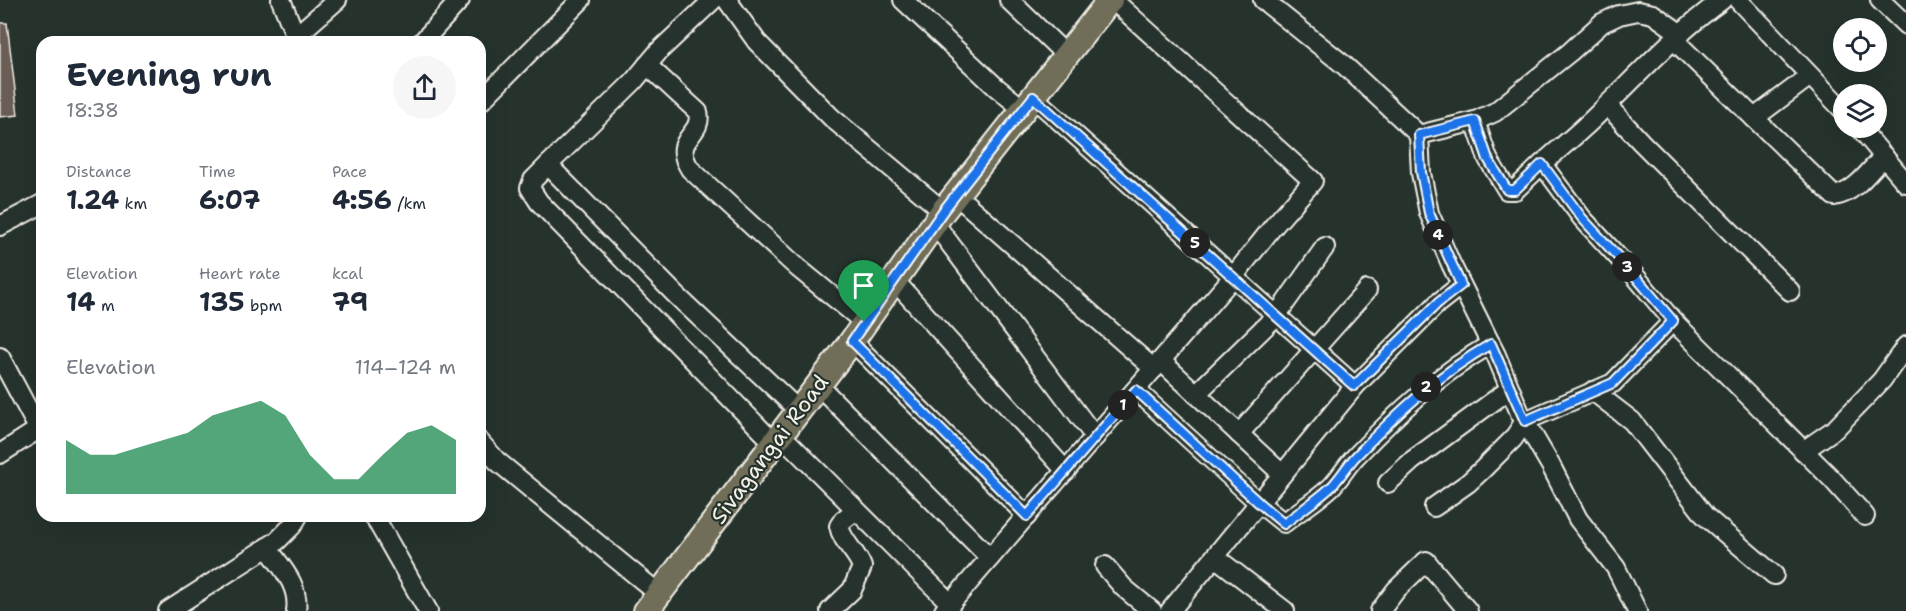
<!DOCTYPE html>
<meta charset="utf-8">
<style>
body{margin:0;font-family:"Shantell Sans",sans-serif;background:#f6f6f7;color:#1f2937;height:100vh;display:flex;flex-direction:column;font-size:22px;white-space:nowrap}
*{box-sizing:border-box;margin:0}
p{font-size:20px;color:#747a83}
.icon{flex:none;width:33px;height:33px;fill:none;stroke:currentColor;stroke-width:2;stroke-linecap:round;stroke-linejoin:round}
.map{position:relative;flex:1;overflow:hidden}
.details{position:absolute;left:36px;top:36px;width:450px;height:486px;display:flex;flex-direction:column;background:#fff;border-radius:18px;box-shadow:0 6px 24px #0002}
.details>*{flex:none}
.controls{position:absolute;left:1833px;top:18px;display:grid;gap:12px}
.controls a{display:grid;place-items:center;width:54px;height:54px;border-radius:50%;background:#fff;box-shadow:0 6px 24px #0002;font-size:30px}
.pin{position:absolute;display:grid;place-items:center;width:51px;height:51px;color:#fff;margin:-62px -26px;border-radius:50% 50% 50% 0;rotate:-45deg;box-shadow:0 0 6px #0007}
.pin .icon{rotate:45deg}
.km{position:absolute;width:30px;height:30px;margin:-15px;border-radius:50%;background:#222;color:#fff;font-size:16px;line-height:30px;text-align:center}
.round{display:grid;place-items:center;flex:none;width:63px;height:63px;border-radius:32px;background:#f6f6f7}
.overview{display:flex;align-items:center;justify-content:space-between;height:102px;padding:0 30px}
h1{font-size:33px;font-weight:700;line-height:45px}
.figures{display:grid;grid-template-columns:repeat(3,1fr);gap:9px;height:102px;padding:6px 30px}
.figures div{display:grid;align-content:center}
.figures b{font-size:26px;font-weight:700}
.figures small{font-size:16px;font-weight:400}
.figures p{font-size:16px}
.chart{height:168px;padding:12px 30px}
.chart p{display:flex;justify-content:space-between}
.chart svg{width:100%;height:108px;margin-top:6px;fill:#0b8043;opacity:.7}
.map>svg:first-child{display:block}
.building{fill:#695d57;stroke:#f4f1e8;stroke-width:1.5}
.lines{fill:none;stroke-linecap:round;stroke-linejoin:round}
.minor-casing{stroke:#f4f1e8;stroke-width:22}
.major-casing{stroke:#f4f1e8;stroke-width:28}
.minor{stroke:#26332d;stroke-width:18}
.major{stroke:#706e59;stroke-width:24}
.route-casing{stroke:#fff;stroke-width:12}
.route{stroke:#1a73e8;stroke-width:8}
.labels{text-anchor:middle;stroke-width:4.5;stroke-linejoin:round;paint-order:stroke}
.street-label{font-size:22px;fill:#f4f1e8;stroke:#26332d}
</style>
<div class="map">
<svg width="1906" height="611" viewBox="0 0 1906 611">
<rect width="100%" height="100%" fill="#26332d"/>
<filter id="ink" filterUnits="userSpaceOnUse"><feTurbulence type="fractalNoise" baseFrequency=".0167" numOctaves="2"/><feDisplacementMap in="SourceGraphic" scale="12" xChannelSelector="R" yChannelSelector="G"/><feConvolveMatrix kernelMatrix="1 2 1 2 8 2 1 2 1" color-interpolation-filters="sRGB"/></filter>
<g filter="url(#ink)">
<polygon class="building" points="0,23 7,23 18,115 0,117"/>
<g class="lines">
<defs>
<g id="minor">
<polyline points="281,0 298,42"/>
<polyline points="713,0 659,51 633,82 548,165 533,180 530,188 539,202 773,442"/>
<polyline points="727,0 757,42 832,118 943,211"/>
<polyline points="903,0 996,87 1023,109"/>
<polyline points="1009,0 1066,55"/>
<polyline points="1263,0 1344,65 1419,135 1421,173 1429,213 1451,264 1496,355 1520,413 1551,466 1578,519 1616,568 1637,611"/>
<path d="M1722,0C1676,33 1637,76 1597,115C1580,132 1560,148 1542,164L1582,218L1630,270L1673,321L1831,478L1865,516"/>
<polyline points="1738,0 1844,111"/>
<polyline points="1880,0 1906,25"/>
<polyline points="296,36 337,0"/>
<path d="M1674,40L1834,196C1855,193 1870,170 1884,156"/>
<polyline points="422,42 460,0"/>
<path d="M647,65L698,112C704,137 670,137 690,169L798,268L864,322"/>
<polyline points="1033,97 1355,386 1170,611"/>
<polyline points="480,102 581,0"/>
<polyline points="1607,105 1641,142 1790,291"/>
<polyline points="1754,118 1810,76"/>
<polyline points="1475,121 1488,159 1507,190 1515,190 1542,164"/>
<polyline points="1860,128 1906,183"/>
<polyline points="1419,135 1475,121 1495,112 1570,52 1602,23 1619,15 1638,11 1653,14 1681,34"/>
<polyline points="548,165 677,296 798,410"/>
<polyline points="956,195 1154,369"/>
<polyline points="935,224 1095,437"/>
<polyline points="0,226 42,204"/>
<polyline points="895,281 1066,471"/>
<polyline points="852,341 1027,516"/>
<polyline points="0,357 39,430"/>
<polyline points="1161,361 1282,474"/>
<polyline points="818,385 990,558"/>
<polyline points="1355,386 1438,303 1461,285"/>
<path d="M1136,390L1259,503L1284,523C1299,511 1317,500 1331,487C1341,477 1347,465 1357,455C1398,412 1439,374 1491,344"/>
<polyline points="1593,391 1632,421 1705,516 1774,575"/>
<polyline points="1196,394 1276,316 1325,247"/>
<polyline points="780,434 951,604"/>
<polyline points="1239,434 1367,290"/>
<polyline points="480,442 497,461 659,594"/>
<polyline points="1803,451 1835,429 1882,380 1906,346"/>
<polyline points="0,454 42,427"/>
<polyline points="1388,483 1413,460 1510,389"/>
<polyline points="1434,507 1468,483 1482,470 1513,439 1525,421 1613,383 1673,321"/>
<polyline points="374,516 428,611"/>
<path d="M267,547C281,567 300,585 296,611"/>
<polyline points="1215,557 1285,611"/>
<polyline points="1105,566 1124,588 1152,611"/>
<polyline points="168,611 277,541 292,526 298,516"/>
<path d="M830,611L852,590L862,567C857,552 842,542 839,526L843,520L856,510"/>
<polyline points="944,611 1233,277 1272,228 1313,181 1113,0"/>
<polyline points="1380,611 1396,590 1426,561 1468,611"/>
</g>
<polyline id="major" points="646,611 852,341 943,211 1110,0"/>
</defs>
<use href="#minor" class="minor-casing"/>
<use href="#major" class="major-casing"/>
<use href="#minor" class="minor"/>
<use href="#major" class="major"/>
</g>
</g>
<g class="lines" filter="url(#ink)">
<defs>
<path id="route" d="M1033,97L1354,386L1438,303L1461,285L1429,213L1421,172L1419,135L1475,121L1488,159L1507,190H1515L1542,164L1582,218L1630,270L1673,321L1613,383L1525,421L1491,344C1439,374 1398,412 1357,455C1347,465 1341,477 1331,487C1317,500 1299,512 1284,524L1259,503L1136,390L1027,516L852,341L943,211Z"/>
</defs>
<use href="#route" class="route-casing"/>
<use href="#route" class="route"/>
</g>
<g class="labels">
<g class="street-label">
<text transform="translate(769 449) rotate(-53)" y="8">Sivagangai Road</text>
</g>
</g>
</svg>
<div class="controls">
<a><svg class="icon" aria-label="locate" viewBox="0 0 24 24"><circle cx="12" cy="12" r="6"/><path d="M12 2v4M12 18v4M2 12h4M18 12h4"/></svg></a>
<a><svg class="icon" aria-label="layers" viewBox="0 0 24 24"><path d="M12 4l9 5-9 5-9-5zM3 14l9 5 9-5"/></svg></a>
</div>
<div class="pin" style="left:864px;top:322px;background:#1e9e55"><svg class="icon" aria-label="arrive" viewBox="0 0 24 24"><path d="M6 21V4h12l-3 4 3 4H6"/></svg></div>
<b class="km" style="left:1123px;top:405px">1</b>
<b class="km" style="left:1426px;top:387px">2</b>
<b class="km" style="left:1627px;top:267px">3</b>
<b class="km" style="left:1438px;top:235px">4</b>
<b class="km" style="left:1195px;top:243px">5</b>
<section class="details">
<div class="overview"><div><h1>Evening run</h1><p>18:38</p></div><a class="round"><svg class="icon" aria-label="share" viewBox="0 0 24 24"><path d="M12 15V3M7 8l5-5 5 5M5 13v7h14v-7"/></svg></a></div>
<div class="figures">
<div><p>Distance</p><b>1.24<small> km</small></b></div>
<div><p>Time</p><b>6:07</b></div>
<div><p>Pace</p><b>4:56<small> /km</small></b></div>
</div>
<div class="figures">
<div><p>Elevation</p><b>14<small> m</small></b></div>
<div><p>Heart rate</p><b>135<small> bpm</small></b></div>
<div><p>kcal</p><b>79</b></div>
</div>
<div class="chart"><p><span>Elevation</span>114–124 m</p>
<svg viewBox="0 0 160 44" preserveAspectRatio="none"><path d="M0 44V22L10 28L20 28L30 25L40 22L50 19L60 12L70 9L80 6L90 12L100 28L110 38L120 38L130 28L140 19L150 16L160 22V44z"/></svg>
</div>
</section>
</div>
